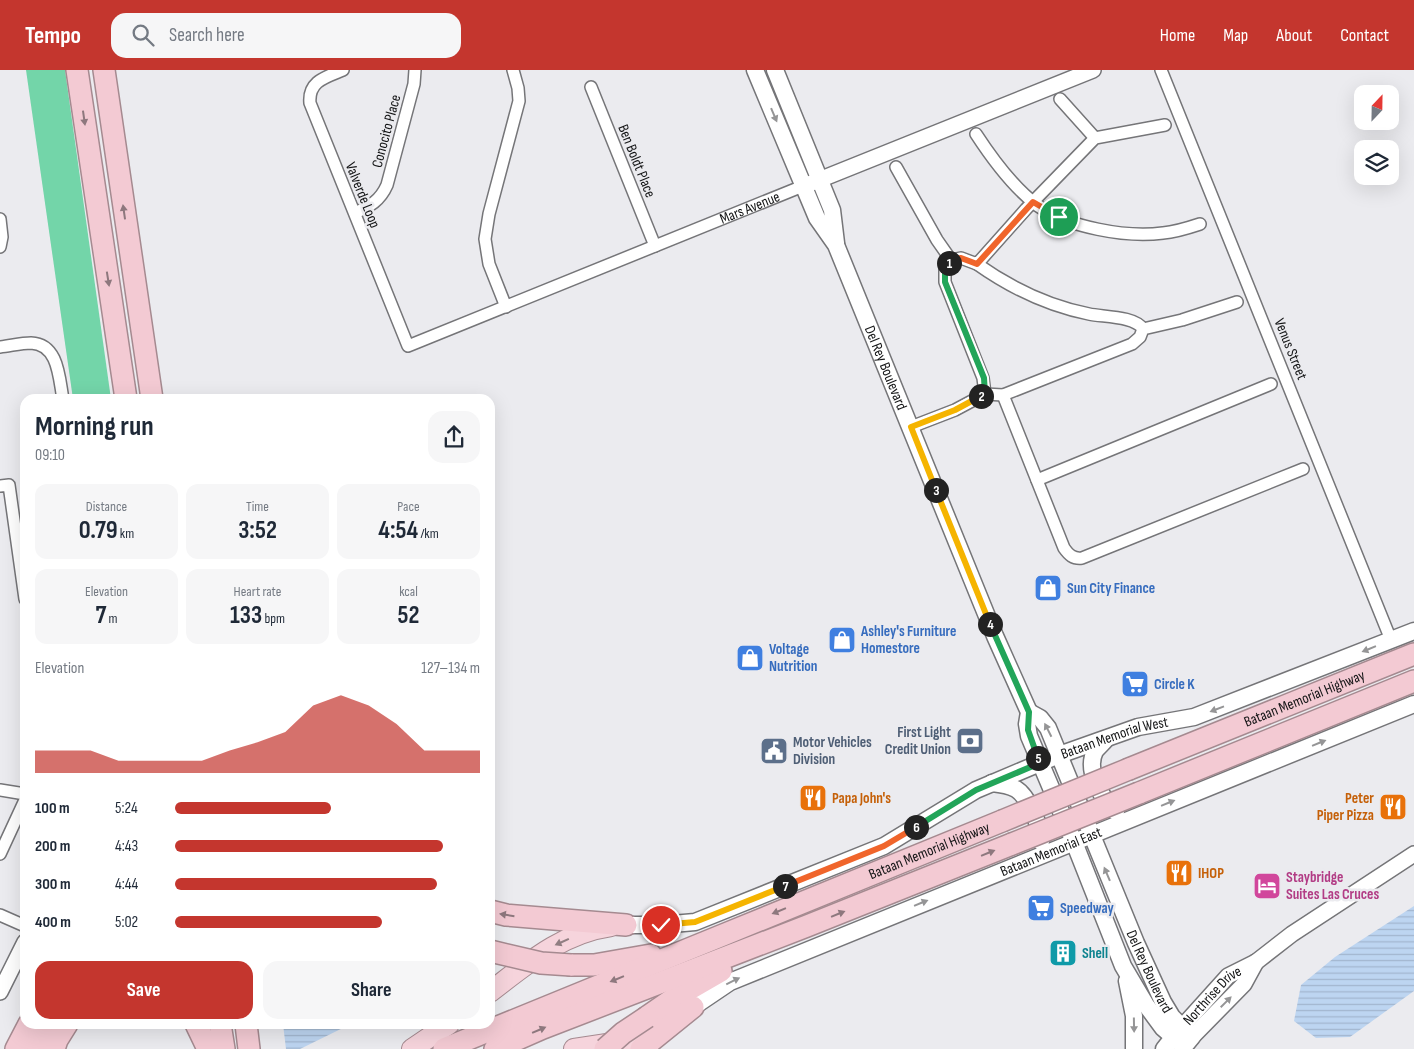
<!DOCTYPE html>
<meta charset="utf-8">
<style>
body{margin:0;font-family:"Sofia Sans Condensed",sans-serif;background:#f6f6f7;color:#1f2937;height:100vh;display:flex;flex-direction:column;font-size:19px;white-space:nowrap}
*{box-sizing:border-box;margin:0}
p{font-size:16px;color:#747a83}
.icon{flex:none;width:28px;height:28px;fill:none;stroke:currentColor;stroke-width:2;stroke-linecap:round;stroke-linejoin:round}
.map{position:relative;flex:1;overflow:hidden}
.panel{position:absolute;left:20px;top:324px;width:475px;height:635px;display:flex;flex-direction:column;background:#fff;border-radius:15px;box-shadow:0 5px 20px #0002}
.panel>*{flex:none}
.needle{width:32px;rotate:22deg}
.buttons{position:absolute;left:1354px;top:15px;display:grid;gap:10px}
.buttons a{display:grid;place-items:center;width:45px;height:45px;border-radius:10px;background:#fff;box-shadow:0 5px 20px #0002;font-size:25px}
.pin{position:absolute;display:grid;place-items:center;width:42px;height:42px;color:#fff;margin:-21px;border:2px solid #fff;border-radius:50%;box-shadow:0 1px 5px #0007}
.km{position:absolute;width:25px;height:25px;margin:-12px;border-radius:50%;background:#222;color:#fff;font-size:14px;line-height:25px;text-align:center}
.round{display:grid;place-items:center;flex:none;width:52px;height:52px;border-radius:15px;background:#f6f6f7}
.summary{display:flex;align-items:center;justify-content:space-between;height:85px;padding:0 15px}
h1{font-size:28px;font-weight:700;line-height:38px}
.metrics{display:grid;grid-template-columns:repeat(3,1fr);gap:8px;height:85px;padding:5px 15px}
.metrics div{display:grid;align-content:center;border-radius:12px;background:#f6f6f7;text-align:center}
.metrics b{font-size:25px;font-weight:700}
.metrics small{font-size:14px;font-weight:400}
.metrics p{font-size:14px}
.chart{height:140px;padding:10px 15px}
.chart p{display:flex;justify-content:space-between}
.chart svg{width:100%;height:90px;margin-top:5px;fill:#c4362e;opacity:.7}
.cta{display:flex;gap:10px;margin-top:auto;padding:10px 15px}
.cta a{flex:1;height:58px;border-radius:15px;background:#c4362e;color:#fff;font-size:20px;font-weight:700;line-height:58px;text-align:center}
.cta a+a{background:#f6f6f7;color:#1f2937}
ul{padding:0 15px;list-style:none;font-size:16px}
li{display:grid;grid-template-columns:80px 60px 1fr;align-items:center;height:38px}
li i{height:12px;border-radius:6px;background:#c4362e}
header{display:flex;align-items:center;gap:30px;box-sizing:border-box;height:70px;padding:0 25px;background:#c4362e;color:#fff}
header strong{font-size:24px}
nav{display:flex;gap:28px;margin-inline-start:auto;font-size:18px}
.search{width:350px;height:45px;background:#f6f6f7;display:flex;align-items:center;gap:12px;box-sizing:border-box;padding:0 18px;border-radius:15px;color:#747a83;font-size:19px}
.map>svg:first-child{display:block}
.green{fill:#73d5a9}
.water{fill:url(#water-rules)}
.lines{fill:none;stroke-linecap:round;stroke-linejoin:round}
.minor-casing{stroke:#757578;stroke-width:14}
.tertiary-casing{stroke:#757578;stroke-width:18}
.secondary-casing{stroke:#757578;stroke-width:19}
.trunk-casing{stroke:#a58a90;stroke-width:22}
.motorway-casing{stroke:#a58a90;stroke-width:24}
.minor{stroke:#fff;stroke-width:11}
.tertiary{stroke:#fff;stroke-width:15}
.secondary{stroke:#fff;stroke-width:16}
.trunk{stroke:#f6d4dc;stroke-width:20}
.motorway{stroke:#f3cad3;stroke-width:21}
.motorway-bridge-casing{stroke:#a58a90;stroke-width:24;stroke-linecap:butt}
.motorway-bridge{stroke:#f3cad3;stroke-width:21}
.oneway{fill:#959596}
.oneway2{fill:#8e787e}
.oneway3{fill:#907e82}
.split-1-casing{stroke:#fff;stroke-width:10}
.split-2-casing{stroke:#fff;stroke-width:10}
.split-3-casing{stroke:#fff;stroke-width:10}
.split-4-casing{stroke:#fff;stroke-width:10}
.split-5-casing{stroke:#fff;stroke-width:10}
.split-6-casing{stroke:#fff;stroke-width:10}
.split-7-casing{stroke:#fff;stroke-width:10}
.split-8-casing{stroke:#fff;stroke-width:10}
.split-1{stroke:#f0652b;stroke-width:6}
.split-2{stroke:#22a559;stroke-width:6}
.split-3{stroke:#f5b400;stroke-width:6}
.split-4{stroke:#f5b400;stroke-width:6}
.split-5{stroke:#22a559;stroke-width:6}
.split-6{stroke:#22a559;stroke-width:6}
.split-7{stroke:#f0652b;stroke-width:6}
.split-8{stroke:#f5b400;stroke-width:6}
.labels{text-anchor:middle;stroke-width:5;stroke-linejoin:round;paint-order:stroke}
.street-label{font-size:15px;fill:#131415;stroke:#ebebef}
.shop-label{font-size:15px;font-weight:bold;fill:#366cbe;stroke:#ebebef;text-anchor:start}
.service-label{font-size:15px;font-weight:bold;fill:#4e5e75;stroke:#ebebef;text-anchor:end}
.food-label{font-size:15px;font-weight:bold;fill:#c56008;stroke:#ebebef;text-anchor:start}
.hotel-label{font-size:15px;font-weight:bold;fill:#b23c85;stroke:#ebebef;text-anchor:start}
.culture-label{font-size:15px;font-weight:bold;fill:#0d838f;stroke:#ebebef;text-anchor:start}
</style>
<header>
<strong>Tempo</strong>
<div class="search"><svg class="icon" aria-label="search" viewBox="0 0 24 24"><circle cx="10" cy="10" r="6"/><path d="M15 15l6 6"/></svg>Search here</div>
<nav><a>Home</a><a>Map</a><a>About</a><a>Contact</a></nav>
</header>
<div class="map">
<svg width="1414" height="979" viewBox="0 0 1414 979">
<defs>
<pattern id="water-rules" width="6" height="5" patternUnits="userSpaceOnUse" patternTransform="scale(1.25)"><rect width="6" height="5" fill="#bdd5f1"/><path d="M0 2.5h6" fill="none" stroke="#a2b6ce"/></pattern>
</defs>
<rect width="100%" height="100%" fill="#ebebef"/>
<polygon class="green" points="26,0 65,0 111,329 73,329"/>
<g class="water">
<polygon points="1414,836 1414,921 1350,967 1316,968 1294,951 1301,915 1335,887"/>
<polygon points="283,954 351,954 300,979 286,979"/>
</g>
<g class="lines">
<defs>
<g id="minor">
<path id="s1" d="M343,0C326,7 308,11 310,33L408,276L803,116"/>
<polyline points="1161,0 1391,570"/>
<polyline points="591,17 655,176"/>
<polyline points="1060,29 1095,68"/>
<path d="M976,64C991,87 1015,119 1038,136C1068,157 1126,168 1163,163C1175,162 1188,158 1200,154"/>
<polyline points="896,97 937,170 951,190 945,200 945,212 983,308 985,324"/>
<path d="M355,143C370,136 380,131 387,115L414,14L415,0"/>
<polyline points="0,149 2,167 0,177"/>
<polyline points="951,190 961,188 977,194 1026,139 1095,68 1165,55"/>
<path d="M977,194C1011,218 1048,236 1089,244C1103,247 1135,246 1143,259"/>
<polyline points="506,237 489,194 485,169 489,144 519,31 518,18 513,0"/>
<path d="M0,277C10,276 21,273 31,273C59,274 59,309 63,329"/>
<path d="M1003,325L1064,478C1069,485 1073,489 1082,488L1303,399"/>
<polyline points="911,357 955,340 985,324 1003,325 1132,274 1140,267 1143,259 1182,250 1237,232"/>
<polyline points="1037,410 1271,314"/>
<polyline points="0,416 9,415 25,529"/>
<polyline points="0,720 25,724"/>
<polyline points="0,784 25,730"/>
<polyline points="0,845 25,856"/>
</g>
<g id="tertiary">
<polyline points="809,114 1093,0"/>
<polyline points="0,922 25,872"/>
<path id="s2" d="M1182,957L1228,906L1256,892L1292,864L1414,784"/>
<polyline points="1192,967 1244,914 1256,892"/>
</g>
<g id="secondary">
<path id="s3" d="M755,0L817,148L836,175L995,566L1029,642L1027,654L1029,666L1074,772L1123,896L1146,935L1163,958L1184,976"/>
<polyline points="775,0 832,140 836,173"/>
<path id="s4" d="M1029,642L1040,648L1048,658L1136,873L1163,932L1172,947L1192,967L1182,979"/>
<path d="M1106,669C1103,673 1098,677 1095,681C1085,701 1102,729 1116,742"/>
<path d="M992,713C1001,714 1009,715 1016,719C1028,726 1042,759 1041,772"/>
<path id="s5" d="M626,855H661L695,852L884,776L976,720L1059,685L1138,657L1194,647L1414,561"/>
<polyline points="1127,911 1134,946 1134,979"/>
<path id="s6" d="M693,937L730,912L1414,634"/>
<polyline points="1164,979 1180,959"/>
</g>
<g id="trunk">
<path d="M490,922C528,893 562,863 611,856"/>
<polyline points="412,979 449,954"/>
<polyline points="574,979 640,969 661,958"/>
</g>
<g id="motorway">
<polyline points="77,0 126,329"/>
<polyline points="104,0 152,329"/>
<path id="s7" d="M1129,699L1414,584"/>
<polyline points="1139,723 1414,611"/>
<polyline points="490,841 506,845 626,855"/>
<polyline points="571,895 594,895 651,885"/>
<polyline points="647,947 676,927 721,901"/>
<polyline points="196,954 208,979"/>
<polyline points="220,954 224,979"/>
<polyline points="246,954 249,979"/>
<polyline points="16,979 29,954"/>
<polyline points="38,979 49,954"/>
<polyline points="54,979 57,970 67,954"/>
<path id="s8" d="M444,979C630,904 816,826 1002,751"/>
<polyline points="495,979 543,958 807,856 1012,774"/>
<polyline points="641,979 693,937"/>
</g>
</defs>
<use href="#minor" class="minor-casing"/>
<use href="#tertiary" class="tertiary-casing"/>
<use href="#secondary" class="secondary-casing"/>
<use href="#trunk" class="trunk-casing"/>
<use href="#motorway" class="motorway-casing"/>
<use href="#minor" class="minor"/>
<use href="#tertiary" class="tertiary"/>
<use href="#secondary" class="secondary"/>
<use href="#trunk" class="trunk"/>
<use href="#motorway" class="motorway"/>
<defs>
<g id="motorway-bridge">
<polyline points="1002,751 1129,699"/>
<polyline points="1012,774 1139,723"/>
<polyline points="490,881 541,893 571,895"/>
<polyline points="605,979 623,963 647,947"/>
</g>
</defs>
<use href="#motorway-bridge" class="motorway-bridge-casing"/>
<use href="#motorway-bridge" class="motorway-bridge"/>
</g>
<defs><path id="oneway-solid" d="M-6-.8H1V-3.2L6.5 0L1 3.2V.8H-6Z" transform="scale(1.25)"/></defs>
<g class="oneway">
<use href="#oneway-solid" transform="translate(774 45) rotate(67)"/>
<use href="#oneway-solid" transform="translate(1369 579) rotate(158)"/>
<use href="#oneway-solid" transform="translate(1217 639) rotate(159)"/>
<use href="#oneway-solid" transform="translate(1048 660) rotate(-117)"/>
<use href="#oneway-solid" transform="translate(1319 673) rotate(-22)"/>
<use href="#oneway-solid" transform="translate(1168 733) rotate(-22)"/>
<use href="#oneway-solid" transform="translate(1107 804) rotate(-113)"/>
<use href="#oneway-solid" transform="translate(921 833) rotate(-22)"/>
<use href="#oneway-solid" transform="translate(733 911) rotate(-26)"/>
<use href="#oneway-solid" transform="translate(1226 932) rotate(-45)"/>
<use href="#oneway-solid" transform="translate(1134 955) rotate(89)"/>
</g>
<g class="oneway2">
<use href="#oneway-solid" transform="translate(84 48) rotate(82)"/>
<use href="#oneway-solid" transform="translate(124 142) rotate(-98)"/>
<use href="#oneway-solid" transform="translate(108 209) rotate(81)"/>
<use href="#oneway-solid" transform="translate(988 783) rotate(-22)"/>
<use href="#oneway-solid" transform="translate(779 841) rotate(158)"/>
<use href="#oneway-solid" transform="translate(838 844) rotate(-22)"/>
<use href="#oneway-solid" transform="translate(507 845) rotate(-171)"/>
<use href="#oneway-solid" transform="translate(617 909) rotate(158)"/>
<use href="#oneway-solid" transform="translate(539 960) rotate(-23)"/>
</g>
<use class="oneway3" href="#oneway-solid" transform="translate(562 872) rotate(156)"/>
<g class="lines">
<defs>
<polyline id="split-1" points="949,193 951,190 961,188 977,194 1033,132 1059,147"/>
<polyline id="split-2" points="949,193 945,200 945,212 984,308 985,324 981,326"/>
<polyline id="split-3" points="936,420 911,357 955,340 981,326"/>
<polyline id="split-4" points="936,420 990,554"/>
<polyline id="split-5" points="990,554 1029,642 1028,660 1038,688"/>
<polyline id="split-6" points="916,757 976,720 1040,693 1038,688"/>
<polyline id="split-7" points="785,816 884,776 916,757"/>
<polyline id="split-8" points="661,855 695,852 785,816"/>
</defs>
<use href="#split-1" class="split-1-casing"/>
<use href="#split-2" class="split-2-casing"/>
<use href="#split-3" class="split-3-casing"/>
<use href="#split-4" class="split-4-casing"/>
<use href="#split-5" class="split-5-casing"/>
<use href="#split-6" class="split-6-casing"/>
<use href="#split-7" class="split-7-casing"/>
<use href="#split-8" class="split-8-casing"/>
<use href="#split-1" class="split-1"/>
<use href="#split-2" class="split-2"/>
<use href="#split-3" class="split-3"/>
<use href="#split-4" class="split-4"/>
<use href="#split-5" class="split-5"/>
<use href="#split-6" class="split-6"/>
<use href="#split-7" class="split-7"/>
<use href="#split-8" class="split-8"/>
</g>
<defs>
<symbol id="shop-square" viewBox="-11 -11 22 22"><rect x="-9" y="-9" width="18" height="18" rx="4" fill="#3f7fe0" stroke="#ebebef"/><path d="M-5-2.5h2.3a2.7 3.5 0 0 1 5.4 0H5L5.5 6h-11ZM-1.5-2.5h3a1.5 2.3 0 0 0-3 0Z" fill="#fff"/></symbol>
<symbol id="supermarket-square" viewBox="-11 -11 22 22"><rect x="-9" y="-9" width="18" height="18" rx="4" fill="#3f7fe0" stroke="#ebebef"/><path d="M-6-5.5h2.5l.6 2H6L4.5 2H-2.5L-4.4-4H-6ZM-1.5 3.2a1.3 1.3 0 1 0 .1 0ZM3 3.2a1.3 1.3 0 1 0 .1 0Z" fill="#fff"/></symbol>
<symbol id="bank-square" viewBox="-11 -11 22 22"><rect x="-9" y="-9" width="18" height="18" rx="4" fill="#5c6f8a" stroke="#ebebef"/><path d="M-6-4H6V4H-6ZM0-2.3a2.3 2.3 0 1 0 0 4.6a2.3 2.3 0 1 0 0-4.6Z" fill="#fff"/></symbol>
<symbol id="civic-square" viewBox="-11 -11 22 22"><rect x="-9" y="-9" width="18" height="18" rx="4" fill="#5c6f8a" stroke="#ebebef"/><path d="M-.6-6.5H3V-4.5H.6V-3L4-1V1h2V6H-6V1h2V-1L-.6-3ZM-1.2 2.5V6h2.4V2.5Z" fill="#fff"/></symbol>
<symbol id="restaurant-square" viewBox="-11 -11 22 22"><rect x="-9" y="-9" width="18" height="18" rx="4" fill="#e8710a" stroke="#ebebef"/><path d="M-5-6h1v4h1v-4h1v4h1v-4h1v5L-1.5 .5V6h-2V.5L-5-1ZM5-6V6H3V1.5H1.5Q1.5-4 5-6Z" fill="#fff"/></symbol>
<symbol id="hotel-square" viewBox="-11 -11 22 22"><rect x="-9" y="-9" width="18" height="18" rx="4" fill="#d1479c" stroke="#ebebef"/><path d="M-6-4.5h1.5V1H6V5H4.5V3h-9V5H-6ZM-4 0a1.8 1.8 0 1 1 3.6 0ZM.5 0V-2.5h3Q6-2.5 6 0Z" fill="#fff"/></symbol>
<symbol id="building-square" viewBox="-11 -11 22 22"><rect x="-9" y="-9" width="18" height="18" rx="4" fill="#0f9aa8" stroke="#ebebef"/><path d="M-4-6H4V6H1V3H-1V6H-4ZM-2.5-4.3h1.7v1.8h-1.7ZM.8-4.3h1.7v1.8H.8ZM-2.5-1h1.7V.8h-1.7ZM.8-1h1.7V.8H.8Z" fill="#fff"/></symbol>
</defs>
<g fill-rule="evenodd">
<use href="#shop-square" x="1032" y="502" width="32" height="32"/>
<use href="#shop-square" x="826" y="554" width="32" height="32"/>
<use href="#shop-square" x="734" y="572" width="32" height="32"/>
<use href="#supermarket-square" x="1119" y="598" width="32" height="32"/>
<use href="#bank-square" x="954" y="655" width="32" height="32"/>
<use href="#civic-square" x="758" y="665" width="32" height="32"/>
<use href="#restaurant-square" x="797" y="712" width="32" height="32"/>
<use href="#restaurant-square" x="1377" y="721" width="32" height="32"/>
<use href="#restaurant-square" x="1163" y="787" width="32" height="32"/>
<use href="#hotel-square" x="1251" y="800" width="32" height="32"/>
<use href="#supermarket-square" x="1025" y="822" width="32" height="32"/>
<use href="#building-square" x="1047" y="867" width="32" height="32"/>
</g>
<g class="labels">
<g class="street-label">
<text transform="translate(386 61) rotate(-75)" y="5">Conocito Place</text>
<text transform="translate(637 91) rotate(68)" y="5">Ben Boldt Place</text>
<text transform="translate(363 125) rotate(68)" y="5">Valverde Loop</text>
<text dy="5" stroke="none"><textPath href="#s1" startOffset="682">Mars Avenue</textPath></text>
<text transform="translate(1291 279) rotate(68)" y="5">Venus Street</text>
<text dy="5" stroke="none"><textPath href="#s3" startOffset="326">Del Rey Boulevard</textPath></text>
<text dy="5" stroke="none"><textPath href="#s7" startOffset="189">Bataan Memorial Highway</textPath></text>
<text dy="5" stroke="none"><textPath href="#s5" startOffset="529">Bataan Memorial West</textPath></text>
<text dy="5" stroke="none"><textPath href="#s8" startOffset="524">Bataan Memorial Highway</textPath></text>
<text dy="5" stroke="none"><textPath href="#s6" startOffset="391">Bataan Memorial East</textPath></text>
<text dy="5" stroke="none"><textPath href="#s4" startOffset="289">Del Rey Boulevard</textPath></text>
<text dy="5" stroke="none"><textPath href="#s2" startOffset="44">Northrise Drive</textPath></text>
</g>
<g class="shop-label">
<text x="1067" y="523">Sun City Finance</text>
<text x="861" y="566">Ashley's Furniture<tspan x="861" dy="17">Homestore</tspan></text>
<text x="769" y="584">Voltage<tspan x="769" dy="17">Nutrition</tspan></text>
<text x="1154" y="619">Circle K</text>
<text x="1060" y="843">Speedway</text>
</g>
<g class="service-label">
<text x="951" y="667">First Light<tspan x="951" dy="17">Credit Union</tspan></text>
<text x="793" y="677" text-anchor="start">Motor Vehicles<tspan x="793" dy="17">Division</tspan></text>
</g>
<g class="food-label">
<text x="832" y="733">Papa John's</text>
<text x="1374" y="733" text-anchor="end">Peter<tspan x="1374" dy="17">Piper Pizza</tspan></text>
<text x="1198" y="808">IHOP</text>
</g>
<g class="hotel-label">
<text x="1286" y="812">Staybridge<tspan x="1286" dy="17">Suites Las Cruces</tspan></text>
</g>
<g class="culture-label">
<text x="1082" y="888">Shell</text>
</g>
</g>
</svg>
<div class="buttons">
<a><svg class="needle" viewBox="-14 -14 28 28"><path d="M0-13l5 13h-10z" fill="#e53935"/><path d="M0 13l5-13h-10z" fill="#747a83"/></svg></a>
<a><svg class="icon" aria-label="layers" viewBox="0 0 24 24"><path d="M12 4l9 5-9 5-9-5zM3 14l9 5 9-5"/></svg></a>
</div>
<div class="pin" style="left:1059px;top:147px;background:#1e9e55"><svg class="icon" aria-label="arrive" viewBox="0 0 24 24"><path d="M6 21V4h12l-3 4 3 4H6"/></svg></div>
<div class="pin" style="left:661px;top:855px;background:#d93025"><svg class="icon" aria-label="check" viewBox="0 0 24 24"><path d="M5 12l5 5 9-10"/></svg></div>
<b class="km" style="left:949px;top:193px">1</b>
<b class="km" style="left:981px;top:326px">2</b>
<b class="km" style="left:936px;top:420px">3</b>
<b class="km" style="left:990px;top:554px">4</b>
<b class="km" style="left:1038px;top:688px">5</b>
<b class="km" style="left:916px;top:757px">6</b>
<b class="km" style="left:785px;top:816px">7</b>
<section class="panel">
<div class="summary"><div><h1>Morning run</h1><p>09:10</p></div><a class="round"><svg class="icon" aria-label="share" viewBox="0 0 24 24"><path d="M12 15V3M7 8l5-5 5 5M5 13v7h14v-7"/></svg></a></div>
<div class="metrics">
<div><p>Distance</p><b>0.79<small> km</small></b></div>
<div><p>Time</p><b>3:52</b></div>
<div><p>Pace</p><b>4:54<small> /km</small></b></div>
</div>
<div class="metrics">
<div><p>Elevation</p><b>7<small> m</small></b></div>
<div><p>Heart rate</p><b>133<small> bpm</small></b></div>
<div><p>kcal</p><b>52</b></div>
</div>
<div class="chart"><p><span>Elevation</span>127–134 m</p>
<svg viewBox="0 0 160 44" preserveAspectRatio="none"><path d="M0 44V33L10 33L20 33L30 38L40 38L50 38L60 38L70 33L80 29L90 24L100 11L110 6L120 11L130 20L140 33L150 33L160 33V44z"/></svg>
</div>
<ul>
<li><b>100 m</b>5:24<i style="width:51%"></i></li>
<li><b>200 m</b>4:43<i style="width:88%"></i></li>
<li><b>300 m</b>4:44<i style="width:86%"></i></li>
<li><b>400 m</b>5:02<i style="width:68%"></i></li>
</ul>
<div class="cta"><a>Save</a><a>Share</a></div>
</section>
</div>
